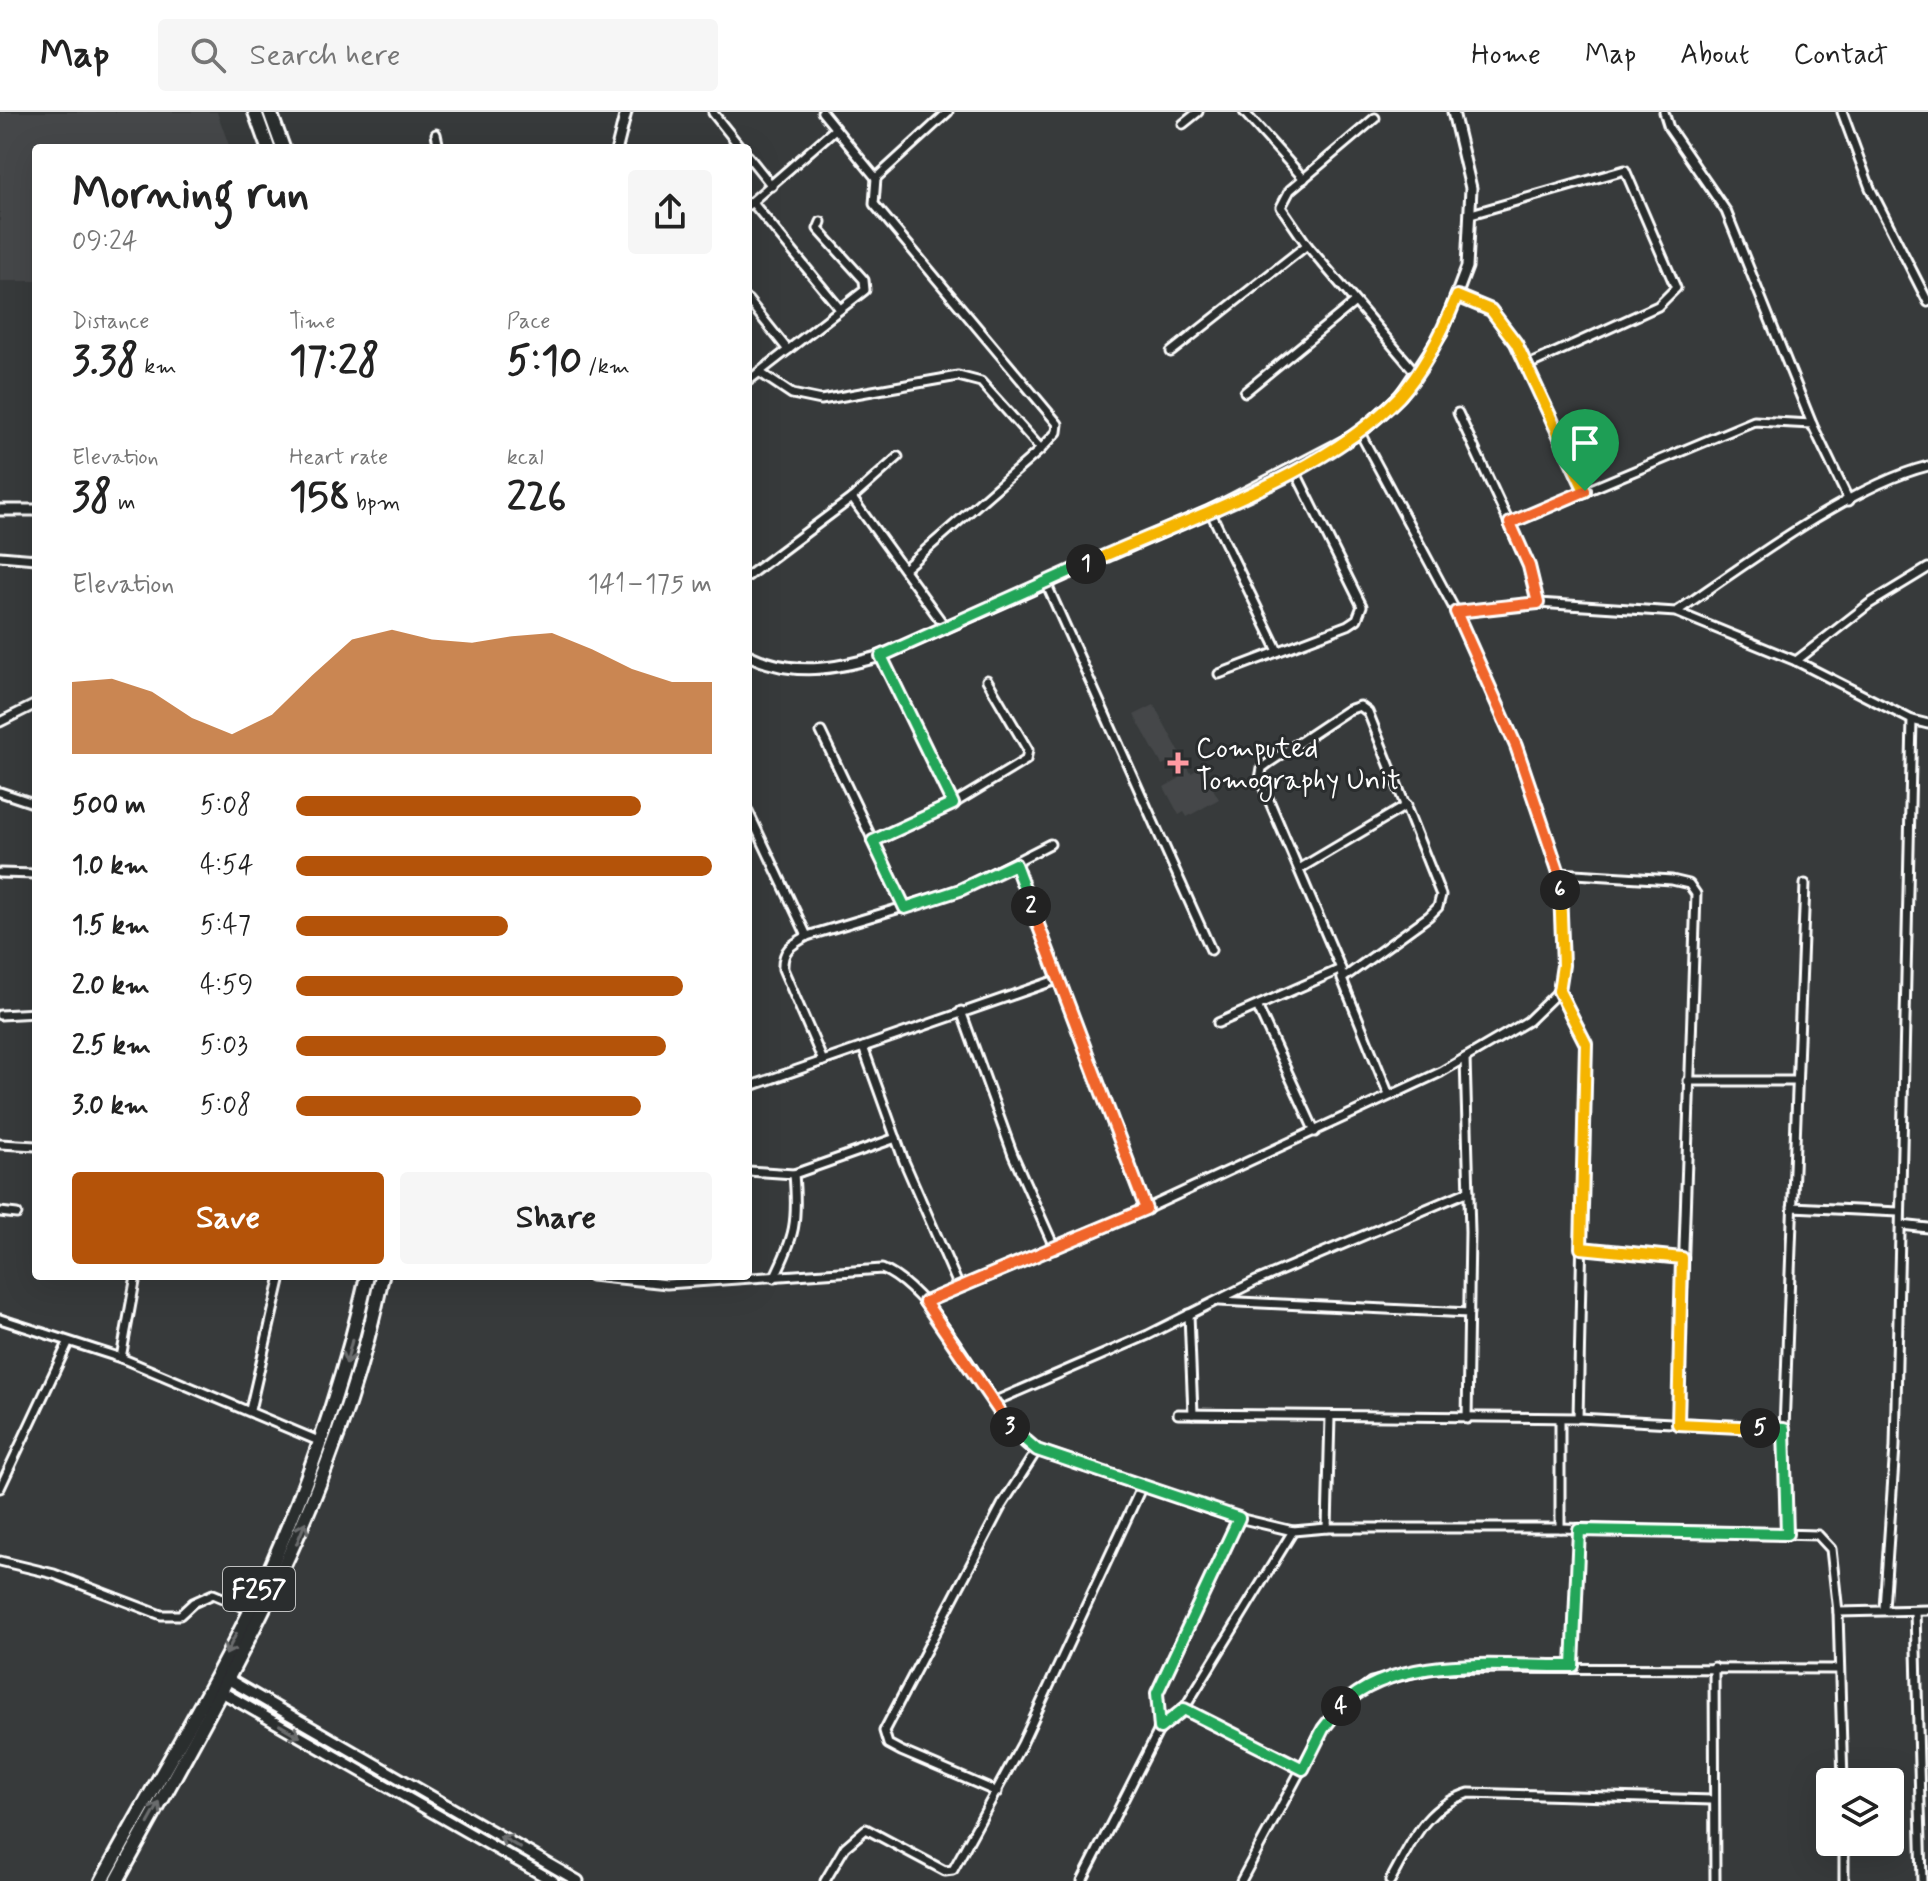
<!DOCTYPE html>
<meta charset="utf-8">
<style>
body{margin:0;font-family:Mynerve,sans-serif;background:#f6f6f6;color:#222;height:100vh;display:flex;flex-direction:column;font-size:30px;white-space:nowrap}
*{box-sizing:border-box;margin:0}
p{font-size:26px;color:#767676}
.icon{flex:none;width:44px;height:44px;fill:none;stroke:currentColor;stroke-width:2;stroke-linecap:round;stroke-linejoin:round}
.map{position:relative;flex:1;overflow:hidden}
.drawer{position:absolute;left:32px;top:32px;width:720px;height:1136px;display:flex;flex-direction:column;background:#fff;border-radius:8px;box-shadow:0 8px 32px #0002}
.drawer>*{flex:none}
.buttons{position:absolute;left:1816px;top:1656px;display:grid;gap:16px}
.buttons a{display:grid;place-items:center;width:88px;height:88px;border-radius:8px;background:#fff;box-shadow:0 8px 32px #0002;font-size:40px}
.pin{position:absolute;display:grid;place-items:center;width:68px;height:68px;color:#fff;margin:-82px -34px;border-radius:50% 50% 50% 0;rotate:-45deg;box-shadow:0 0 8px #0007}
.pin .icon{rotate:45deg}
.km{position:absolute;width:40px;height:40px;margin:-20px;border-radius:50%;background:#222;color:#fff;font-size:22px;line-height:40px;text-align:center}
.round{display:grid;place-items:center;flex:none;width:84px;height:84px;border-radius:8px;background:#f6f6f6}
.headline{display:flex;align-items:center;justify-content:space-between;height:136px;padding:0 40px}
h1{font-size:44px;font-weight:700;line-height:60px}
.metrics{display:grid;grid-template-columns:repeat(3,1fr);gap:12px;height:136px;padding:8px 40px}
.metrics div{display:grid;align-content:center}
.metrics b{font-size:40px;font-weight:700}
.metrics small{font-size:22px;font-weight:400}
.metrics p{font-size:22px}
.chart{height:224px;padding:16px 40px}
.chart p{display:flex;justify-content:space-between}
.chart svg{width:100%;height:144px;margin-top:8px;fill:#b45309;opacity:.7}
.primary-button{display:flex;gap:16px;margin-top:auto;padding:16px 40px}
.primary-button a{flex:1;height:92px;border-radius:8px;background:#b45309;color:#fff;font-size:32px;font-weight:700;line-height:92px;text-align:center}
.primary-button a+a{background:#f6f6f6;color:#222}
ul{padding:0 40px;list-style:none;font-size:26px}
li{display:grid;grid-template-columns:128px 96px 1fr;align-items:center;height:60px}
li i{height:20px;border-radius:10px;background:#b45309}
header{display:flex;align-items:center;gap:48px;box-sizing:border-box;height:112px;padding:0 40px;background:#fff;border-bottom:2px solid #e0e0e0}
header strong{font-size:38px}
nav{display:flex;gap:44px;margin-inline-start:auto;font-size:28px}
.search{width:560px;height:72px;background:#f6f6f6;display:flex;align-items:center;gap:20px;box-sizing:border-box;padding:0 28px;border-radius:8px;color:#767676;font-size:30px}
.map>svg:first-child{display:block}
.built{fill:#444748}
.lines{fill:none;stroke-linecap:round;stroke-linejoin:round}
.minor-casing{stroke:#fff;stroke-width:13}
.tertiary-casing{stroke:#fff;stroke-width:15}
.primary-casing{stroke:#fff;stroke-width:18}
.minor{stroke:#2a2d2e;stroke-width:7}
.tertiary{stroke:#2a2d2e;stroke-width:9}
.primary{stroke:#2a2d2e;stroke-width:12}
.oneway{stroke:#6a6c6d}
.split-1-casing{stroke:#fff;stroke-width:16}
.split-2-casing{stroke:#fff;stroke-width:16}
.split-3-casing{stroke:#fff;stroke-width:16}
.split-4-casing{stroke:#fff;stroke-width:16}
.split-5-casing{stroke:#fff;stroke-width:16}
.split-6-casing{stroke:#fff;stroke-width:16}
.split-7-casing{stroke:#fff;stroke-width:16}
.split-1{stroke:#f5b400;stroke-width:10}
.split-2{stroke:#22a559;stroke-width:10}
.split-3{stroke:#f0652b;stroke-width:10}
.split-4{stroke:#22a559;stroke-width:10}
.split-5{stroke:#22a559;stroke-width:10}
.split-6{stroke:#f5b400;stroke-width:10}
.split-7{stroke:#f0652b;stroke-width:10}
.poi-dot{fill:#ff9aa2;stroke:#2a2d2e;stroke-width:3}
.labels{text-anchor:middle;stroke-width:6;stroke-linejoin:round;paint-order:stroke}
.shield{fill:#2a2d2e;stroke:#bfc0c0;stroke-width:2}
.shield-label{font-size:26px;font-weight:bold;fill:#fff}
.poi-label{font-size:28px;fill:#fff;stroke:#2a2d2e;text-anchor:start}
</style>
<header>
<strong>Map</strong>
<div class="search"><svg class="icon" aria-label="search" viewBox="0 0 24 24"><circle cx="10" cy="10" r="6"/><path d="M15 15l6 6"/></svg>Search here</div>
<nav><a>Home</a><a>Map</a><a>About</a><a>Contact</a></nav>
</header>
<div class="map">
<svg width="1928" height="1769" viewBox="0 0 1928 1769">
<rect width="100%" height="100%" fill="#373a3b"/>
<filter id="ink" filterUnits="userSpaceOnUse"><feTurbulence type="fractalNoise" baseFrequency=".0125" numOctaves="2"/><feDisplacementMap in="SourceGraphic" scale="16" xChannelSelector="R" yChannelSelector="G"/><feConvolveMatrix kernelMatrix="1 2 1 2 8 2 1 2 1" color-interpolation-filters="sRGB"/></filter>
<g filter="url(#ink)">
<g class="built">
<polygon points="0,0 217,0 230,36 36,36 36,169 0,169"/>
<polygon points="1154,593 1191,661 1203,655 1210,669 1214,667 1217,672 1212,675 1219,687 1187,705 1184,700 1179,703 1164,675 1180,666 1170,649 1162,653 1134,603"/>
</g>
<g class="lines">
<defs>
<g id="minor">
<polyline points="822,0 876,66"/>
<polyline points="1244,0 1304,67"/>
<polyline points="1664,0 1669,16 1726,99 1812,312 1849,389"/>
<polyline points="1842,0 1870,76 1928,190"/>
<polyline points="713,1 741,36"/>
<polyline points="1375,6 1290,78 1281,95 1307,133 1416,261"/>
<polyline points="1183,12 1198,0"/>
<polyline points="436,22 439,36"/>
<polyline points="748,44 772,74"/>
<polyline points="752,90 840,197"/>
<polyline points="748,93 834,18"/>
<polyline points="1471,102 1625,58 1676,176 1658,194 1526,254"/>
<polyline points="1457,184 1491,198 1516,231 1585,379"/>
<polyline points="748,188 788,238"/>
<polyline points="1171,240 1307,133"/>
<polyline points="759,260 792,282 821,288 958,264 981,270 1041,337"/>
<polyline points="748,269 865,178 864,168 818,117 821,110"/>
<polyline points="1245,280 1355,190"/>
<polyline points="1458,301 1529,454 1538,491"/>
<polyline points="852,386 946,516"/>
<polyline points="1210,399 1278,539"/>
<polyline points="1510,411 1754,309 1812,312"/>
<polyline points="0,444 36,447"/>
<polyline points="904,457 1041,337 1057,320 1058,312 874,92 876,66 948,0"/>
<polyline points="748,464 852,386 898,345"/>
<polyline points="1046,471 1211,838"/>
<polyline points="1456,500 1538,491 1676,500 1796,549 1912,608 1928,612"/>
<path d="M1676,500C1743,454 1851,373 1928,354"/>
<polyline points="881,544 953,692"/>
<polyline points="1796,549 1869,492 1928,456"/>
<polyline points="1219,562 1348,513 1357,507 1362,494 1294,357"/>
<polyline points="0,610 36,592"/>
<polyline points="821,620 905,796"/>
<polyline points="0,680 36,692"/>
<polyline points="748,699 807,824"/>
<polyline points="873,729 953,692 1026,648 1028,638 987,568"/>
<polyline points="1015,752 1146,1097"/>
<polyline points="1299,757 1407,693"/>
<polyline points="0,761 36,762"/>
<polyline points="1559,761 1672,768 1689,772 1696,782 1678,1312"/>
<polyline points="1342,867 1429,804 1438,795 1441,783 1368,600 1360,594 1348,598 1270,650 1262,656 1260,667 1341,857 1342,867 1389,983"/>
<polyline points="1559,879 1586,932 1578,1306"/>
<polyline points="1258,896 1315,1020"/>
<polyline points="961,899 1013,1043 1055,1137"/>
<polyline points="0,903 36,901"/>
<polyline points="1218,911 1341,857"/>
<polyline points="863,935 904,1049 959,1175"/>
<polyline points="1465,946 1470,1120 1467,1307"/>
<path d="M823,949L783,857C782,838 791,833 807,824L960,778L1050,732"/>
<polyline points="1688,969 1796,969"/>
<polyline points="748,975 1059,867"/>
<polyline points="0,1032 36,1034"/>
<polyline points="748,1059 794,1062 896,1026"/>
<polyline points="1792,1095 1899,1100"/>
<polyline points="0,1100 17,1102"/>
<polyline points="1901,1113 1928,1116"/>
<polyline points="1581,1136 1682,1146"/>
<path d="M591,1164L667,1172L882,1157C930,1176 984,1276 1013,1321L1029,1335L1230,1404L1293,1419L1327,1416H1560L1818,1423L1831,1437L1838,1500L1843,1670"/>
<path d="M774,1166C795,1124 798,1110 794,1062"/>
<polyline points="1219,1189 1469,1201"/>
<polyline points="925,1190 1146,1097 1441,960 1528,909 1559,879 1563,853 1559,761 1516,634 1456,500 1360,321"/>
<polyline points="1189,1202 1193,1302"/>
<polyline points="0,1207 121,1246 321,1330"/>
<polyline points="121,1246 136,1164"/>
<polyline points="993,1290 1148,1223 1256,1169 1469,1079"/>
<polyline points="250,1298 281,1164"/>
<polyline points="1178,1302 1578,1306 1784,1317"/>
<polyline points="1560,1309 1560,1416"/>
<polyline points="0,1376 68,1231"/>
<polyline points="1327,1416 1330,1305"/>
<polyline points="1787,1422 1784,1317 1805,772"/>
<polyline points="0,1449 54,1462 161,1503 180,1503 193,1491 213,1482 249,1497"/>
<polyline points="1884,1497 1895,1335 1912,608"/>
<polyline points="1915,1499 1922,1769"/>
<polyline points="1838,1500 1928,1498"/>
<polyline points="1573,1554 1579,1418"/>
<polyline points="1714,1555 1715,1769"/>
<polyline points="1184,1597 1303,1657"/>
<polyline points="1160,1616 1157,1581 1239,1406"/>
<polyline points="997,1680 901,1639 888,1632 884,1619 1002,1393 1037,1338"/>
<polyline points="1844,1730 1844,1769"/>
<polyline points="825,1769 845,1735 866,1717 945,1759 953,1758 1022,1632 1141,1376"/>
<polyline points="1082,1769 1160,1616 1184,1597 1293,1419"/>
<polyline points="1241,1769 1323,1617 1338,1597 1371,1570 1437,1556 1839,1557"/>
<path d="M1390,1769C1412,1730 1424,1695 1469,1681L1712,1688"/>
</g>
<g id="tertiary">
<polyline points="617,36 626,0"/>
<polyline points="0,398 36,398"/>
<path d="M748,543C793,565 835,557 881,544L1210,399L1360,321L1401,283L1442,221L1467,155L1471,76L1453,0"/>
<polyline points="224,1565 578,1769"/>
<polyline points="215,1576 553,1769"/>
</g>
<g id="primary">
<polyline points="255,0 268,36"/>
<polyline points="270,0 283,36"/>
<path d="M102,1769C158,1664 224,1562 272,1452C313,1359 345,1264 367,1164"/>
<path d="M117,1769C225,1571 337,1389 382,1164"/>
</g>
</defs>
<use href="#minor" class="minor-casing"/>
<use href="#tertiary" class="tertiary-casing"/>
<use href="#primary" class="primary-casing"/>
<use href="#minor" class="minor"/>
<use href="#tertiary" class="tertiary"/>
<use href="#primary" class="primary"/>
</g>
<defs><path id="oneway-shaft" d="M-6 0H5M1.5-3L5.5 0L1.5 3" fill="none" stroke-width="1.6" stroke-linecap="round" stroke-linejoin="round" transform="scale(2)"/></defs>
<g class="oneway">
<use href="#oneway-shaft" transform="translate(349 1240) rotate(104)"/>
<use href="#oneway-shaft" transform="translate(301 1421) rotate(-68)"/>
<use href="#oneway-shaft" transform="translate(231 1532) rotate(117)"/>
<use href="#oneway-shaft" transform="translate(290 1619) rotate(30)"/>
<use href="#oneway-shaft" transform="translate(154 1701) rotate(-61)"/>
<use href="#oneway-shaft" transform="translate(510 1730) rotate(-150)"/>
</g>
</g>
<g class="lines" filter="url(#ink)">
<defs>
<path id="split-1" d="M1086,452C1186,406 1322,365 1399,285C1425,257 1443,219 1457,184L1491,198L1516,231L1585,379"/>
<polyline id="split-2" points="1031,794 1015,752 960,778 905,796 873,729 953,692 881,544 1086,452"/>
<polyline id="split-3" points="1010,1315 925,1190 1146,1097 1031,794"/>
<polyline id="split-4" points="1010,1315 1037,1338 1239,1406 1157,1581 1160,1616 1184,1597 1303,1657 1323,1617 1341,1594"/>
<path id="split-5" d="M1341,1594C1398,1540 1500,1555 1573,1554L1579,1418L1787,1422L1784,1317L1760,1316"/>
<polyline id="split-6" points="1560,778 1563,853 1559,879 1586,932 1581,1136 1682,1146 1678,1312 1760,1316"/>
<polyline id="split-7" points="1560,778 1559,761 1516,634 1456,500 1538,491 1529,454 1510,411 1585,379"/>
</defs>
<use href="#split-1" class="split-1-casing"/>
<use href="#split-2" class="split-2-casing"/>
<use href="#split-3" class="split-3-casing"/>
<use href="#split-4" class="split-4-casing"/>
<use href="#split-5" class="split-5-casing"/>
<use href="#split-6" class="split-6-casing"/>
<use href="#split-7" class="split-7-casing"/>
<use href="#split-1" class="split-1"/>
<use href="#split-2" class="split-2"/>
<use href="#split-3" class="split-3"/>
<use href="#split-4" class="split-4"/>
<use href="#split-5" class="split-5"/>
<use href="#split-6" class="split-6"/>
<use href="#split-7" class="split-7"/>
</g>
<path class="poi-dot" d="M1174 639h8v8h8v8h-8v8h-8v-8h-8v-8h8z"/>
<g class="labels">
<rect class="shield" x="223" y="1455" width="72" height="44" rx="6"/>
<g class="shield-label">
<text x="259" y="1486">F257</text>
</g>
<g class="poi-label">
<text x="1196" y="645">Computed<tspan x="1196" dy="32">Tomography Unit</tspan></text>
</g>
</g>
</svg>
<div class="buttons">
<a><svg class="icon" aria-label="layers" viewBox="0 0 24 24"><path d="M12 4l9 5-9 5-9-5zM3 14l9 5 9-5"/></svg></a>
</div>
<div class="pin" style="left:1585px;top:379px;background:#1e9e55"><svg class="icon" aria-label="arrive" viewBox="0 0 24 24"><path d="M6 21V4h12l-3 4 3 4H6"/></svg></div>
<b class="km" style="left:1086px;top:452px">1</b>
<b class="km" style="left:1031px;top:794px">2</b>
<b class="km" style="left:1010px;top:1315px">3</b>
<b class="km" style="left:1341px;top:1594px">4</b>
<b class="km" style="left:1760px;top:1316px">5</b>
<b class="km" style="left:1560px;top:778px">6</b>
<section class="drawer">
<div class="headline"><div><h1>Morning run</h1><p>09:24</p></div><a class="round"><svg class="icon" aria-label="share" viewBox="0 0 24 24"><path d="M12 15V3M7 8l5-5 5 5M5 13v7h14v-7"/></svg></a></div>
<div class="metrics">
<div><p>Distance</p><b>3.38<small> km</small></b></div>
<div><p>Time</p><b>17:28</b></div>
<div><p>Pace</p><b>5:10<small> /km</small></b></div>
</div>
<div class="metrics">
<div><p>Elevation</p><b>38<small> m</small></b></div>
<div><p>Heart rate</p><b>158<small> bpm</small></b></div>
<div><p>kcal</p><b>226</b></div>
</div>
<div class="chart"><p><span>Elevation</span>141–175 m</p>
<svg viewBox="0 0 160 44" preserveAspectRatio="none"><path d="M0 44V22L10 21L20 25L30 33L40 38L50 32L60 20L70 9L80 6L90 9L100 10L110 8L120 7L130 12L140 18L150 22L160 22V44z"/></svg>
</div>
<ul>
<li><b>500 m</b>5:08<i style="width:83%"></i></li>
<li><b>1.0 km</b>4:54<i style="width:100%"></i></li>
<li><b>1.5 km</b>5:47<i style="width:51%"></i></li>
<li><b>2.0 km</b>4:59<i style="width:93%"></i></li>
<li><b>2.5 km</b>5:03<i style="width:89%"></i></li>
<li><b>3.0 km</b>5:08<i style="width:83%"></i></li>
</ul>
<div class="primary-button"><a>Save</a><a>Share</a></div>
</section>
</div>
